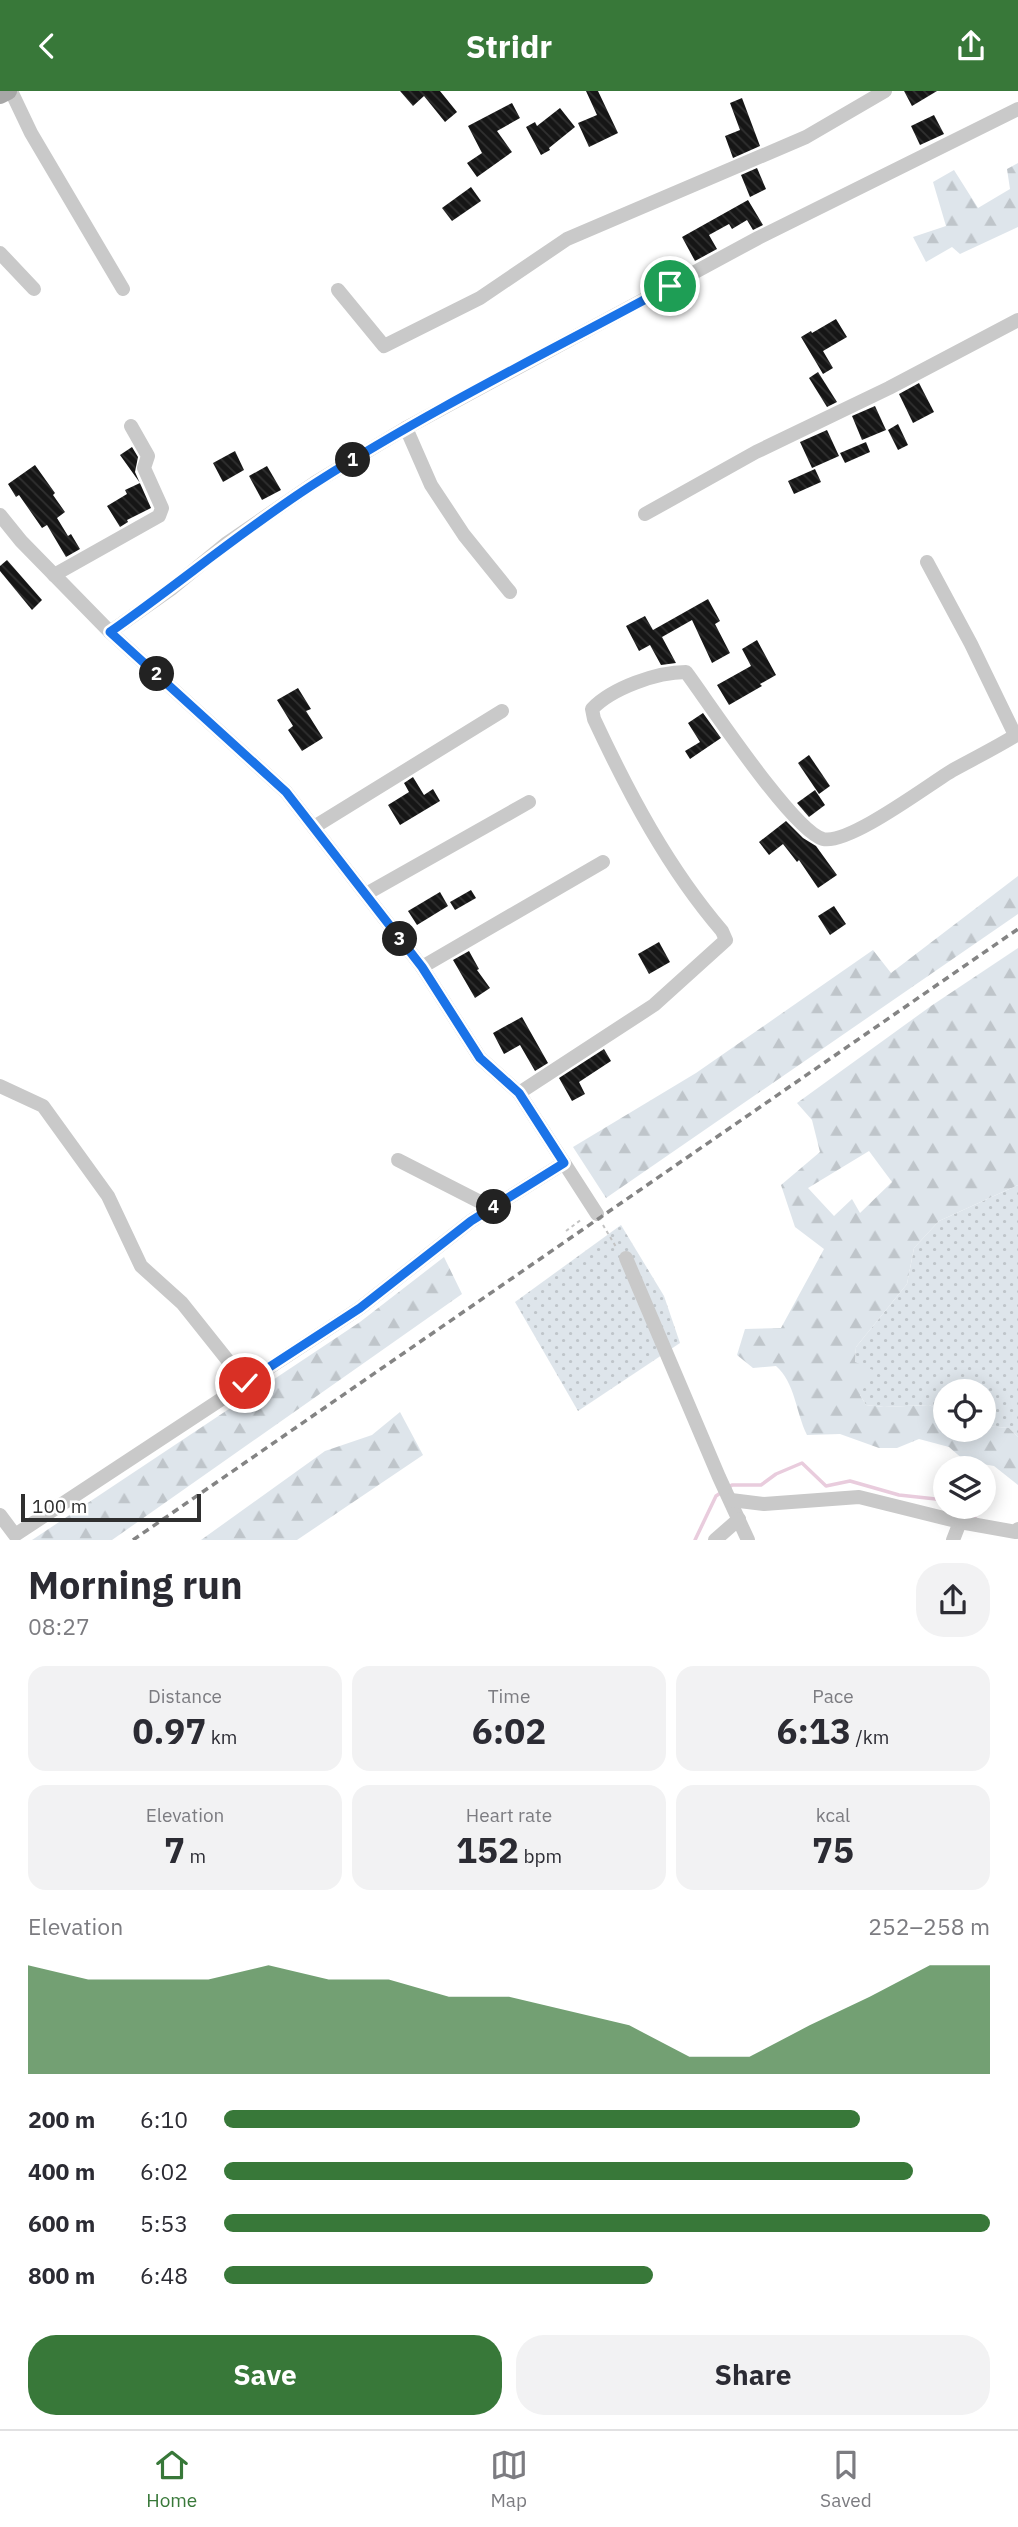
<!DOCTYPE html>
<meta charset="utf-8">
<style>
body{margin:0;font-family:"IBM Plex Sans",sans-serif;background:#f2f2f3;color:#2b2b33;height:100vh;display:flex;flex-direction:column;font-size:26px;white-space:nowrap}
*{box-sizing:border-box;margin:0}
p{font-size:23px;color:#7c7c81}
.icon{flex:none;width:38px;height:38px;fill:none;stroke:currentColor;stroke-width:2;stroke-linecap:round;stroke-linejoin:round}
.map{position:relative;height:1449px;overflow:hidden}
.panel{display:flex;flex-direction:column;background:#fff;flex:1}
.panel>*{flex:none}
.controls{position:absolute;left:933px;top:1288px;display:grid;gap:14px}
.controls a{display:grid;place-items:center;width:63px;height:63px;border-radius:50%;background:#fff;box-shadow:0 4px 18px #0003;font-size:35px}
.scale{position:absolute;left:21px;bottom:18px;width:180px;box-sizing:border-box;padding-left:7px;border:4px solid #2f2f2f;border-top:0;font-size:19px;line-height:24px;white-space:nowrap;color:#2f2f2f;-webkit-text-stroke:5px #fff;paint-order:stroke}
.pin{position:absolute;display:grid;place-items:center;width:60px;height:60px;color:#fff;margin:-30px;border:4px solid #fff;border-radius:50%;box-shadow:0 2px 7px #0007}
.km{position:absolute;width:35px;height:35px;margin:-18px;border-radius:50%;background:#222;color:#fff;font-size:19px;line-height:35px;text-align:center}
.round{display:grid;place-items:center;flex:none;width:74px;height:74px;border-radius:28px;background:#f2f2f3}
.overview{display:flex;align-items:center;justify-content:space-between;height:119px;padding:0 28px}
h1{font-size:38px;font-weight:800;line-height:52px}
.metrics{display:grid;grid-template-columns:repeat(3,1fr);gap:10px;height:119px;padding:7px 28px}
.metrics div{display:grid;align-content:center;border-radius:18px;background:#f2f2f3;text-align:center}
.metrics b{font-size:35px;font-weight:800}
.metrics small{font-size:19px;font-weight:400}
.metrics p{font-size:19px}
.chart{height:196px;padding:14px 28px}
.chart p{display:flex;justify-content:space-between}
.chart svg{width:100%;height:126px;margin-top:7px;fill:#387839;opacity:.7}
.primary-button{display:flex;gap:14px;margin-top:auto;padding:14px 28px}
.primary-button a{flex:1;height:80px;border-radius:28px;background:#387839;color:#fff;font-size:28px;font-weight:800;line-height:80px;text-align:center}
.primary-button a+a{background:#f2f2f3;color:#2b2b33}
ul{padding:0 28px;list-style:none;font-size:23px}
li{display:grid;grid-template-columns:112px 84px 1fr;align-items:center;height:52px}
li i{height:18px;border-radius:9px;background:#387839}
header{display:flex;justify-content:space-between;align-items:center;height:91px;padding:0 28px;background:#387839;color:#fff;font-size:32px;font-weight:800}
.tab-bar{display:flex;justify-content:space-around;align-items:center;height:98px;border-top:2px solid #e1e1e2;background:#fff;font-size:19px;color:#7c7c81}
.tab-bar a{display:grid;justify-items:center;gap:4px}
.tab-bar .current{color:#387839}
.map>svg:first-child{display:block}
.grass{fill:url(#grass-dots)}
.forest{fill:url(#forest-firs);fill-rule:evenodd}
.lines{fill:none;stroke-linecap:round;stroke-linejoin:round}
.stream{stroke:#e9ccdd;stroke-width:3.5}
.building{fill:url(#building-back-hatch)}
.path{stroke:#c3c3c3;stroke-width:2;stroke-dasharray:3.5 3.5;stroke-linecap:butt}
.minor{stroke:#c9c9c9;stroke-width:14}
.major{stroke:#a7a7a7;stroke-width:18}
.rail{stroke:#848484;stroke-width:3.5;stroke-dasharray:7 5;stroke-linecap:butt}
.route-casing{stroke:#fff;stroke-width:14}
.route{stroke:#1a73e8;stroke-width:9}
</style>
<header><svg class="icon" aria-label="back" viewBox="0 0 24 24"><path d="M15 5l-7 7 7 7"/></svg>Stridr<svg class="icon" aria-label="share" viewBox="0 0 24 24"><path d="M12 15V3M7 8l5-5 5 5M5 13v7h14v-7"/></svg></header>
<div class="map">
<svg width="1018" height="1449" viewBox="0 0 1018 1449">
<defs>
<pattern id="grass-dots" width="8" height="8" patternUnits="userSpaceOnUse" patternTransform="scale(1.75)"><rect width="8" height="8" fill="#dee5eb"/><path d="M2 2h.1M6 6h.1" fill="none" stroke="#bfc5ca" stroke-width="1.8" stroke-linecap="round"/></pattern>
<pattern id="forest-firs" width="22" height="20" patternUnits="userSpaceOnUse" patternTransform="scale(1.75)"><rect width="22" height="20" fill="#dee5eb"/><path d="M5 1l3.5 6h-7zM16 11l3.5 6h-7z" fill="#bfc5ca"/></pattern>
<pattern id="building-back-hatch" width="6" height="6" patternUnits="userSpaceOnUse" patternTransform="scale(1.75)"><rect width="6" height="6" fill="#161616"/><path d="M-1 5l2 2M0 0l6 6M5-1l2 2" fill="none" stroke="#303030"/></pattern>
</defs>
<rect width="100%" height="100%" fill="#fff"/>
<g class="grass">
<polygon points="1018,1094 1018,1346 1009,1337 984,1335 984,1300 945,1300 945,1321 929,1314 884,1316 866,1314 860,1304 855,1272 856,1256 907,1193 914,1157 939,1130"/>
<polygon points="621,1134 664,1205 680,1252 578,1320 515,1211"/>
</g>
<g class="forest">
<polygon points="1018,72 1018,136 960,163 952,156 926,171 913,146 946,135 933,91 954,79 978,117 1010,98 1007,78"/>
<polygon points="1018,785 1018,823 606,1107 573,1056 696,982 873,859 891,882"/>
<path d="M1018,857V1094L939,1130L914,1157L907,1193L856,1256L855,1271L873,1279L860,1304L866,1314L884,1316L929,1314L945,1321V1339H984V1335L1009,1337L1018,1346V1394L994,1375L965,1370L949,1356L919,1348L897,1357H879L840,1343L807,1344C796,1322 795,1291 776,1275L753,1277L737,1264L745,1238L781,1237L824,1158L795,1136L781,1094L820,1061L812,1029L797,1012L931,915ZM869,1060L892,1091L860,1122L852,1108L834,1125L808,1097Z"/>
<polygon points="444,1166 462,1203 112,1449 32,1449 360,1231"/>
<polygon points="400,1321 423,1364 297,1449 201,1449 325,1360 372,1344"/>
</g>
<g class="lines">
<g class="stream">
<polyline points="728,1397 732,1394 761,1394 776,1383 802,1372 826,1395 850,1390 899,1404 945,1409"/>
<polyline points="964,1416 978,1430"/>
<polyline points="695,1449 716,1405 722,1401"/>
</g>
</g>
<g class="building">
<polygon points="400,0 440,0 457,21 445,31 424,5 413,15"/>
<polygon points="586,0 598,0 618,42 589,56 578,32 597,24"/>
<polygon points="904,0 937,0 912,15"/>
<polygon points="742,7 760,55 733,67 725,45 740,39 730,12"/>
<polygon points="512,12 520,27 497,40 512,61 477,86 467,72 482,62 468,35"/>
<polygon points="560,17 575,36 549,57 550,59 541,64 526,36 535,31 537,35"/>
<polygon points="934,24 944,43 920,54 911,35"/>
<polygon points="757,77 766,98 750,106 741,84"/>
<polygon points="471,96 481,110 452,130 442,117"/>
<polygon points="748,109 763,134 753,139 747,129 732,138 729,133 709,144 717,158 695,170 682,146"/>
<polygon points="836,228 847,246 823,260 833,277 823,283 801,246 811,240 812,242"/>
<polygon points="818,281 837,311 827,316 809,287"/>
<polygon points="919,292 934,321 913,332 899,303"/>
<polygon points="875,315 886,339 862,349 852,325"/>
<polygon points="898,333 908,354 898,359 888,339"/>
<polygon points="827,339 839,365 812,377 800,351"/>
<polygon points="866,351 870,361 845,372 840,362"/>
<polygon points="132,356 138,366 135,381 151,417 127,429 128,431 120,436 107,415 127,403 125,399 140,392 120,364"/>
<polygon points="235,360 244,379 223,391 213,372"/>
<polygon points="35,374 55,402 53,404 65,421 57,427 68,445 71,443 80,458 66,466 47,434 42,437 19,404 16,406 8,393"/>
<polygon points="267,375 281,399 262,409 249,385"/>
<polygon points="815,378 821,391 794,403 788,390"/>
<polygon points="7,469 42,509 32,519 0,480 0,475"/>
<polygon points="708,508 720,530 715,533 730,562 712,572 692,529 662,546 676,572 661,574 650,554 639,560 626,535 645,525 653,539"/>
<polygon points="757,549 776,584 760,593 762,595 729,614 717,594 751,575 742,558"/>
<polygon points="298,597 311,618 306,620 323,647 302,660 288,639 293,635 277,609"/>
<polygon points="703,622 721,647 690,668 685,660 700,651 688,632"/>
<polygon points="809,664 830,695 819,703 798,672"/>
<polygon points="413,686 424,704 433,698 440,710 400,734 388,714 409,701 404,692"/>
<polygon points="815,699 825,714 809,726 797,712"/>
<polygon points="786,730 803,747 816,755 837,784 818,797 799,769 797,771 783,753 769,764 759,751"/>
<polygon points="471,799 476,807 455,819 450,811"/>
<polygon points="440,801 448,815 417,834 408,820"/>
<polygon points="834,815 846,833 830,844 818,825"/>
<polygon points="659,851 670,871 649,883 638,863"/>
<polygon points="469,860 479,878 477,879 490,897 475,907 453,869"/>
<polygon points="522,926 548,972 535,980 520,954 504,963 493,942"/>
<polygon points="604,958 611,970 579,991 585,1003 572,1010 559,987"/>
</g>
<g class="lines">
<g class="path">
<polyline points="603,1134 616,1156"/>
<polyline points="566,1140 582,1128"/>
</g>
<g class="minor">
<polyline points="11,0 31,42 123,198"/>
<polyline points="0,162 34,198"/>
<polyline points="338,199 384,255 480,207 567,148 806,46 885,0"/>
<polyline points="406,337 431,394 464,444 510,501"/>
<polyline points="645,423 756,361 889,297 1018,229"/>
<polyline points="0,424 21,450 110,541 286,701 422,876 480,967 519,1002 597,1123"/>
<polyline points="927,471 971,553 1015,644"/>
<polyline points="54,484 159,425 162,417 144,377 148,365 131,335"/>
<polyline points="110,541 171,498 227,452 316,391 406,337 758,147 1018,18"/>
<polyline points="314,736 502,620"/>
<polyline points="366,803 529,711"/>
<polyline points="422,876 603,771"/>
<polyline points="0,995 43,1015 108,1105 141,1175 182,1212 245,1291"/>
<path d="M519,1002L654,914L726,849L722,840C668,777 629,703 594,628L592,618C612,597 657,581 686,581C709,612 793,740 823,748C849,754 928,694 953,679C975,667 997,656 1018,643"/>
<polyline points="398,1069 492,1117"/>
<polyline points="626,1167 719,1386 748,1449"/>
<polyline points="731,1409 764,1413 859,1406 960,1431 953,1449"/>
<polyline points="0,1424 15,1444 360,1217 471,1130 564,1072"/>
<polyline points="960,1431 1016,1441 1018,1438"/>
<polyline points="715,1449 739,1428"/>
</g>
<polyline class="major" points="0,4 8,0"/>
<polyline class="rail" points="133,1449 1018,838"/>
</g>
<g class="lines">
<defs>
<path id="route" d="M245,1292L360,1217L471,1130L564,1072L519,1002L480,967L422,876L286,701L110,541C180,492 245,437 317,391C430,319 552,259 670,195"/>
</defs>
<use href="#route" class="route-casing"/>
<use href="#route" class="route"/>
</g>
</svg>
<div class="controls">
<a><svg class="icon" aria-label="locate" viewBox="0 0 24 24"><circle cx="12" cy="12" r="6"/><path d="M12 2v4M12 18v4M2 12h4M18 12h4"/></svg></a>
<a><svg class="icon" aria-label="layers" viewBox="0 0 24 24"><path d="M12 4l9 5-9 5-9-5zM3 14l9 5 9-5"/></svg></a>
</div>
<div class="scale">100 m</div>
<div class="pin" style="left:670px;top:195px;background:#1e9e55"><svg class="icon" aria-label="arrive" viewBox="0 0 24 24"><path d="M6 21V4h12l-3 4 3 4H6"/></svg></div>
<div class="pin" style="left:245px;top:1292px;background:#d93025"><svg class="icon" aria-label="check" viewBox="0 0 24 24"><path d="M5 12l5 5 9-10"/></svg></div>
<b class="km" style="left:353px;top:369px">1</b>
<b class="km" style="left:157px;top:583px">2</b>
<b class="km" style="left:400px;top:848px">3</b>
<b class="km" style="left:494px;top:1116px">4</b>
</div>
<section class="panel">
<div class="overview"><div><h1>Morning run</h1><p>08:27</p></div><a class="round"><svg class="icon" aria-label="share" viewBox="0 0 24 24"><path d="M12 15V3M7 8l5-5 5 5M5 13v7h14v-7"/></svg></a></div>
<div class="metrics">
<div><p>Distance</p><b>0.97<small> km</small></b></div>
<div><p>Time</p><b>6:02</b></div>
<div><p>Pace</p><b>6:13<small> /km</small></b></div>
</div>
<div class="metrics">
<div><p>Elevation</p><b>7<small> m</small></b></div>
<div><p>Heart rate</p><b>152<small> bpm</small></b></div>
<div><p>kcal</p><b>75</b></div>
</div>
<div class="chart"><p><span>Elevation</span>252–258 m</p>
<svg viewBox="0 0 160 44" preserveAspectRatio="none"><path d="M0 44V6L10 11L20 11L30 11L40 6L50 11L60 11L70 17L80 17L90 22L100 27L110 38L120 38L130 27L140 17L150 6L160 6V44z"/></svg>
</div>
<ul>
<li><b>200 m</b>6:10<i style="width:83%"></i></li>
<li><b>400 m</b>6:02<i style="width:90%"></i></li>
<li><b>600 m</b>5:53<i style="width:100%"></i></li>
<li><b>800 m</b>6:48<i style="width:56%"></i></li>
</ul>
<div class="primary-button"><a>Save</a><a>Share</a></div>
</section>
<nav class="tab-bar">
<a class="current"><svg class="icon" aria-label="home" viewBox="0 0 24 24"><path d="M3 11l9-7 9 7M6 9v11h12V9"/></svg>Home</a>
<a><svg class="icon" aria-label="map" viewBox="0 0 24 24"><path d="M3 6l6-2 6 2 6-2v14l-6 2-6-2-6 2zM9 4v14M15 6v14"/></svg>Map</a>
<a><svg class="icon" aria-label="saved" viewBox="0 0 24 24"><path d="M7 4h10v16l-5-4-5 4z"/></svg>Saved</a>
</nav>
